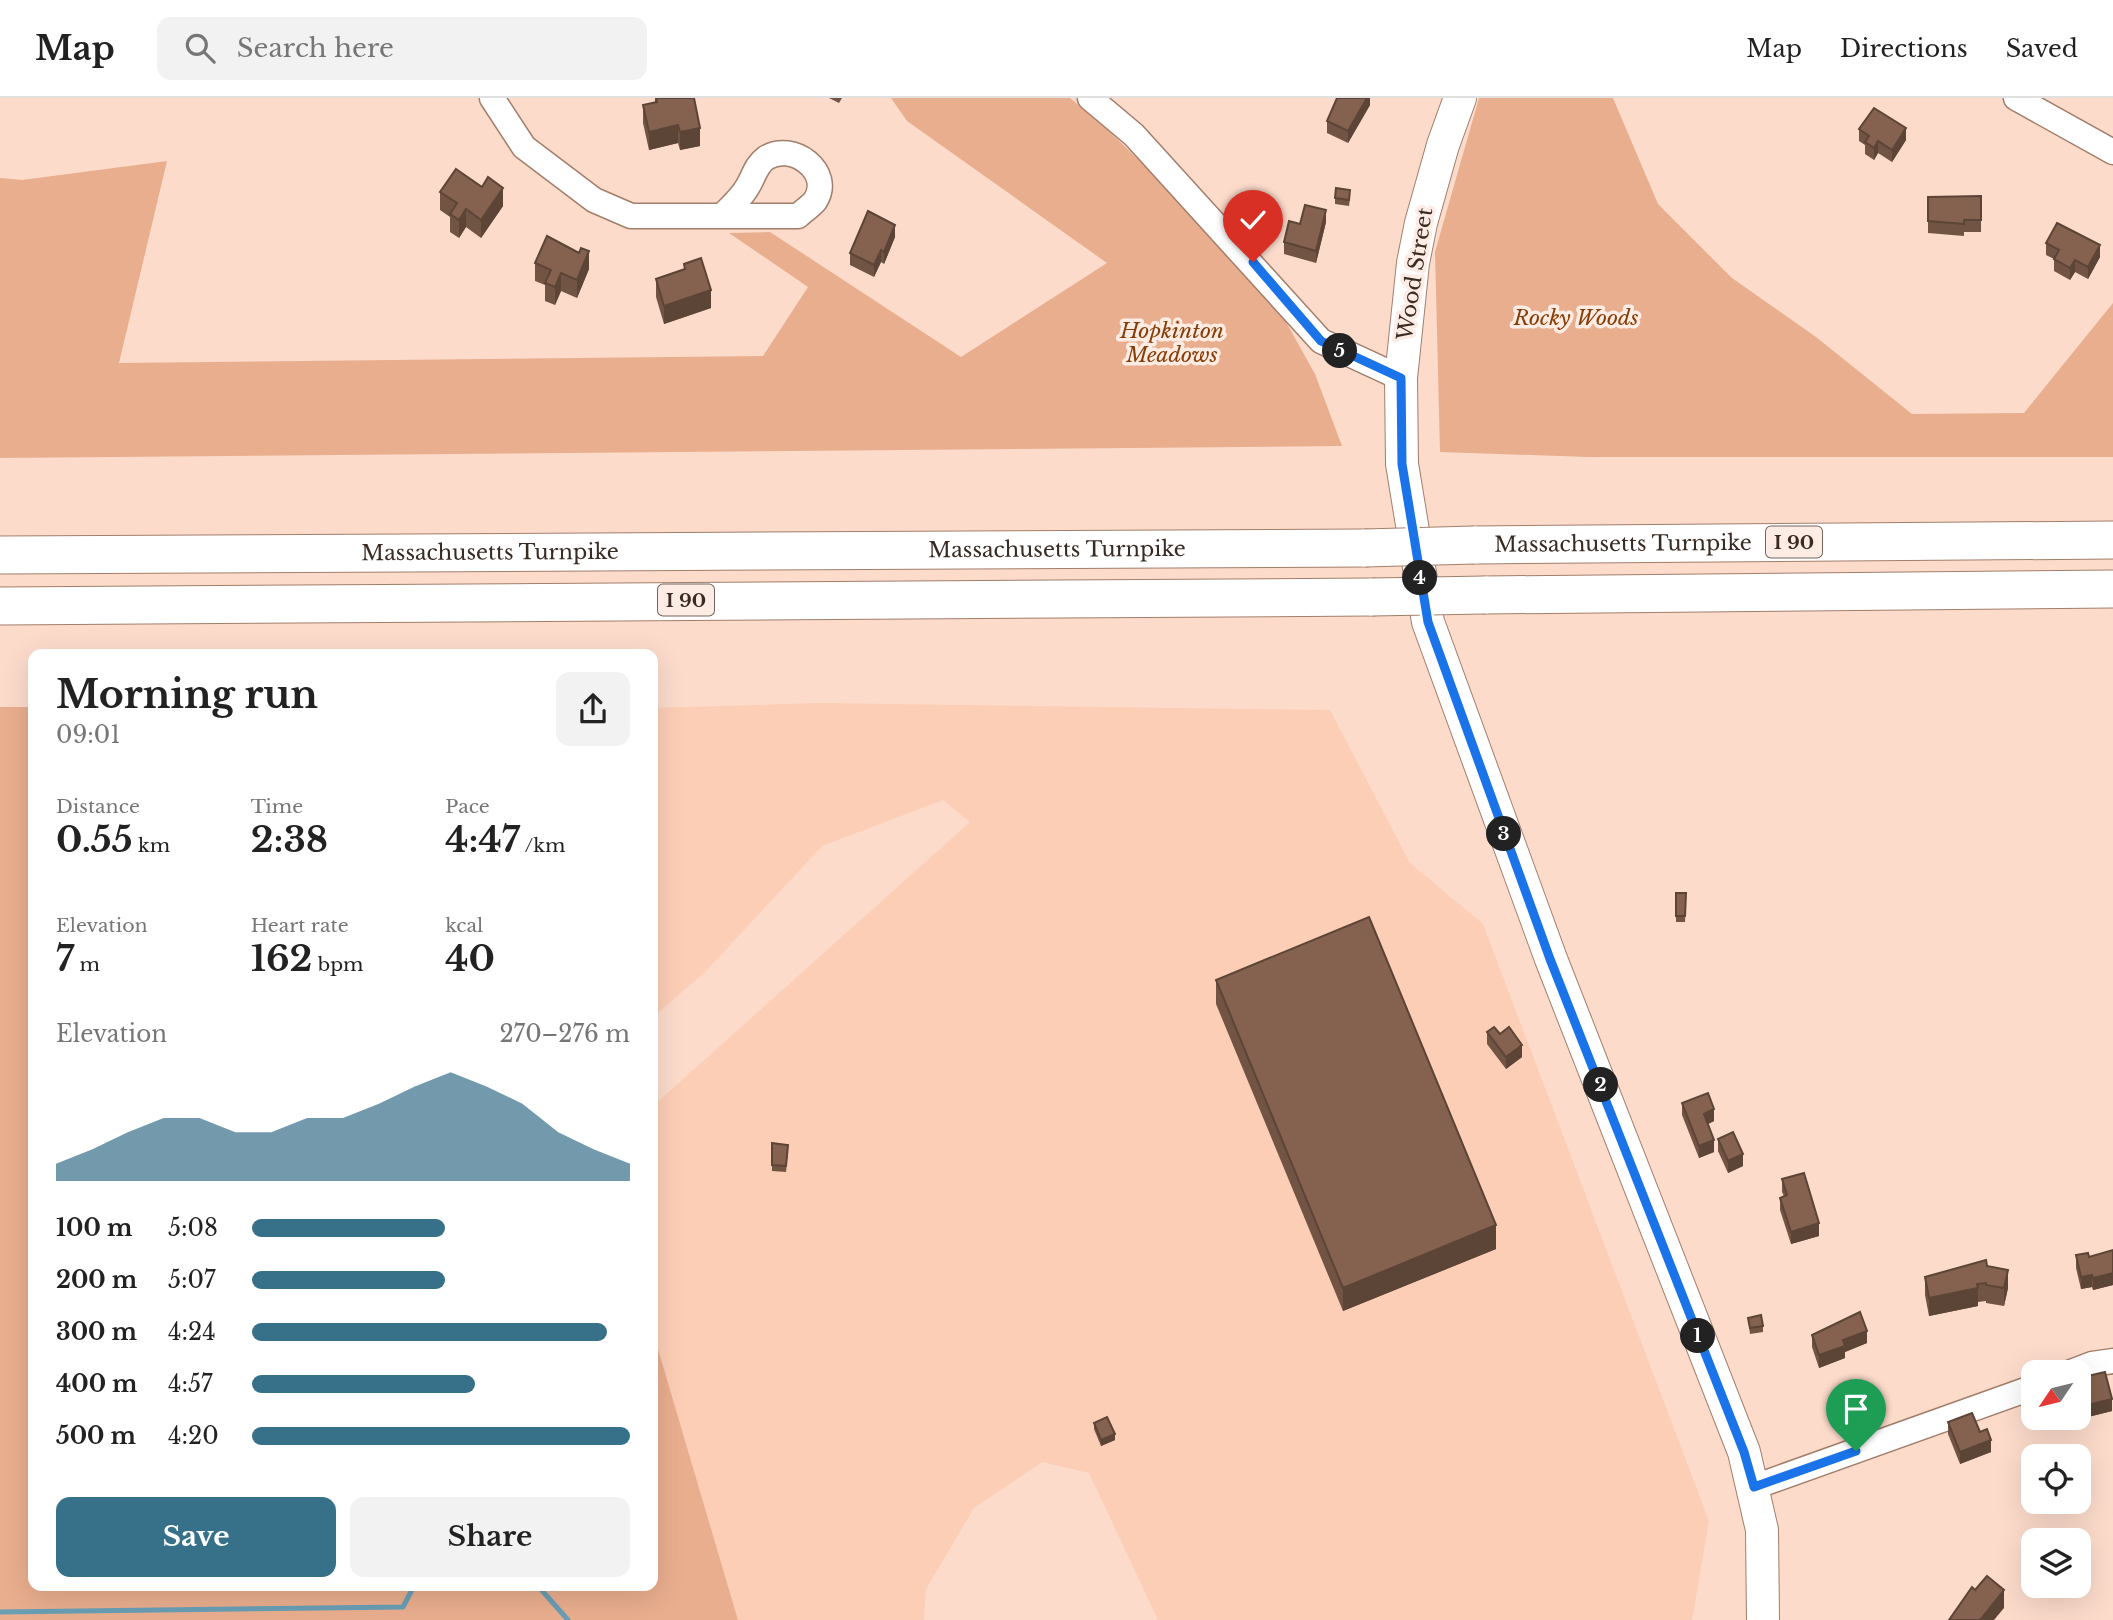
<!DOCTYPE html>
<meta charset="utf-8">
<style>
body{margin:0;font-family:"Libre Baskerville",serif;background:#f2f2f2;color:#222;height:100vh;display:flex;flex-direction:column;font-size:26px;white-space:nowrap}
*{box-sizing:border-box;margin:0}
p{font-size:23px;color:#767676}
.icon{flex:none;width:38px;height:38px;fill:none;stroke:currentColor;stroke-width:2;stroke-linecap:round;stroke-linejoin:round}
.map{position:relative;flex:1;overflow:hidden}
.sheet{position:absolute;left:28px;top:551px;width:630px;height:942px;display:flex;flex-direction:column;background:#fff;border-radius:14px;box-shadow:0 7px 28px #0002}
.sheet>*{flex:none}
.needle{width:46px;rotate:235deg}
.buttons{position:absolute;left:2021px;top:1262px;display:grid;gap:14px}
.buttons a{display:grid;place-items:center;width:70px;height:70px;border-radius:14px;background:#fff;box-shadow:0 7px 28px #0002;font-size:35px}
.pin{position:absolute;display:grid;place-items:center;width:60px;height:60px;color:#fff;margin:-72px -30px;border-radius:50% 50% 50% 0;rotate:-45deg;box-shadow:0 0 7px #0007}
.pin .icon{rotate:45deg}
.km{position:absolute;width:35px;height:35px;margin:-18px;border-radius:50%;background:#222;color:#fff;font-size:19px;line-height:35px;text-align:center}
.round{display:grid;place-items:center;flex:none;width:74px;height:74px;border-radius:14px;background:#f2f2f2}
.head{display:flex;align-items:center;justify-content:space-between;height:119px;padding:0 28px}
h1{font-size:38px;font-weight:700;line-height:52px}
.metrics{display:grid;grid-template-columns:repeat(3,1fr);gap:10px;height:119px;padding:7px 28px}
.metrics div{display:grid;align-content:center}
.metrics b{font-size:35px;font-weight:700}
.metrics small{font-size:19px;font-weight:400}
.metrics p{font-size:19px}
.chart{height:196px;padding:14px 28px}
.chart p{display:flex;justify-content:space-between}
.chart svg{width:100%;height:126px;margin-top:7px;fill:#377089;opacity:.7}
.cta{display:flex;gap:14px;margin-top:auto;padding:14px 28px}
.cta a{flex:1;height:80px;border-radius:14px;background:#377089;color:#fff;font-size:28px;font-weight:700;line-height:80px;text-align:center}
.cta a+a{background:#f2f2f2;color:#222}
ul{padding:0 28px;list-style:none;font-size:23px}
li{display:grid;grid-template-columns:112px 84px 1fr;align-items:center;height:52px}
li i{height:18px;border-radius:9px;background:#377089}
header{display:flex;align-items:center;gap:42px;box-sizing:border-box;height:98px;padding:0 35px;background:#fff;border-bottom:2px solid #e0e0e0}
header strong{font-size:33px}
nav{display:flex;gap:38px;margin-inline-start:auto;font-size:24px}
.search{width:490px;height:63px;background:#f2f2f2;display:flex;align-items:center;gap:18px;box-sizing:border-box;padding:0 24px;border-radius:14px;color:#767676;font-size:26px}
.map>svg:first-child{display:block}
.built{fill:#fdceb6}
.green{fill:#e9ae8e}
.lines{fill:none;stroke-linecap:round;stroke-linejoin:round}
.stream{stroke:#699eb5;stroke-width:5}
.minor-casing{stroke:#a27e6b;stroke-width:27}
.major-casing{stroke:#a27e6b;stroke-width:34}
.highway-casing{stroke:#a27e6b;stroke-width:39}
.minor{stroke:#fff;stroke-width:24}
.major{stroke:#fff;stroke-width:32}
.highway{stroke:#fff;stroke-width:37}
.highway-bridge-casing{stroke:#a27e6b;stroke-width:39;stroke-linecap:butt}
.highway-bridge{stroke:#fff;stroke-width:37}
.wall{fill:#725444}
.shaded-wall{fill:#5c4537}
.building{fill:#84624f;stroke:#5c4537;stroke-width:2}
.route-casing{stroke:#fff;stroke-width:14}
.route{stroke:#1a73e8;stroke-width:9}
.labels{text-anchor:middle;stroke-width:7;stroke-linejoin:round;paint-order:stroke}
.shield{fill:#fdece4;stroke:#74645c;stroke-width:2}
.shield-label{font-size:19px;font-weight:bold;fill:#392a22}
.street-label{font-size:21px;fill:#392a22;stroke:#fdece4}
.park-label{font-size:21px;font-style:italic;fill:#893d04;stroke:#fdece4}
</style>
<header>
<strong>Map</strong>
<div class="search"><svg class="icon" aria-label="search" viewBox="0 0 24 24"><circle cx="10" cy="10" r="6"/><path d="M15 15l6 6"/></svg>Search here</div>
<nav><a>Map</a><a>Directions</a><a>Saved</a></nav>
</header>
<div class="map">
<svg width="2113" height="1522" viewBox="0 0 2113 1522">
<rect width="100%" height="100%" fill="#fcdbcb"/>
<polygon class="built" points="820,605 1330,612 1410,765 1483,826 1709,1423 1692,1522 1158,1522 1089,1375 1042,1364 974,1410 926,1491 924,1522 738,1522 653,1234 653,1008 970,724 943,702 822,748 705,874 653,919 653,610"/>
<g class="green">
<polygon points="891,0 1070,0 1110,34 1212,134 1281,215 1315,276 1342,348 0,360 0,80 22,82 167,63 119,265 763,258 808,189 729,135 770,134 961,259 1107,165 907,23"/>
<polygon points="1479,0 1613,0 1658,106 1732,180 1816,239 1912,316 2024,315 2113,205 2113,359 1588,359 1440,354 1435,154"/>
<polygon points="0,609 33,609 33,1488 653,1488 653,1234 738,1522 0,1522"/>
</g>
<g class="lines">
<g class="stream">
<polyline points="538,1488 568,1522"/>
<polyline points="0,1514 403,1509 414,1488"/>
</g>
<defs>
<g id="minor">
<path d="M492,0L524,49L594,102L631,118H798C803,113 811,108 815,103C834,74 792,43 766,60C756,67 754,78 748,88C742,99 732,108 723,117"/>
<polyline points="1090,0 1134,37 1321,243 1401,280"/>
<polyline points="2016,0 2113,54"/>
<polyline points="2071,1274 2092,1266 2113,1263"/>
<polyline points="1754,1389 2034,1289"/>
</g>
<polyline id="major" points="1460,0 1443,47 1421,125 1413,165 1401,280 1402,366 1428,524 1551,861 1744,1354 1762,1432 1763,1522"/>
<g id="highway">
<path id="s1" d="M1474,447L2113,442"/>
<path id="s2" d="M0,457L1365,450"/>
<polyline points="1485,497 2113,491"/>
<polyline points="0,508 1372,499"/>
</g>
</defs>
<use href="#minor" class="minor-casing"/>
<use href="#major" class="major-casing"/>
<use href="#highway" class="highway-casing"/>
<use href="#minor" class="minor"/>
<use href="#major" class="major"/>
<use href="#highway" class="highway"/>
<defs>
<g id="highway-bridge">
<polyline points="1365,450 1474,447"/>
<polyline points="1372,499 1485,497"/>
</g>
</defs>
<use href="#highway-bridge" class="highway-bridge-casing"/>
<use href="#highway-bridge" class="highway-bridge"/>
</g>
<g class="wall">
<polygon points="655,0 673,0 700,48 680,52 678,45 649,52 643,25 643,7 655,4"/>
<polygon points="829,0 842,0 839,5"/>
<polygon points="1370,0 1370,7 1348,45 1327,35 1327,23"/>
<polygon points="1859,31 1906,42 1892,64 1878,55 1874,62 1865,56 1865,47 1859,43"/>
<polygon points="440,94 503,108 481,140 466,129 459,140 450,134 450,119 440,112"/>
<polygon points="1981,98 1981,134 1964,134 1964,138 1928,135 1928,99"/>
<polygon points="1350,99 1349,108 1335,106 1335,100"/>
<polygon points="1326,124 1316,165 1284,156 1284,144 1300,126"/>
<polygon points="895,139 884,166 881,164 874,179 850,167 850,155"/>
<polygon points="2046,145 2100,159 2088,181 2075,174 2070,182 2054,173 2054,161 2046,157"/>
<polygon points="535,165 589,171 577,200 561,193 555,207 545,203 545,187 535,183"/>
<polygon points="684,166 711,210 664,226 656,199 656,181 684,172"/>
<polygon points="1676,795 1686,795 1685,824 1676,824"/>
<polygon points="1216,882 1496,1151 1343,1213 1216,906"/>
<polygon points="1487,934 1500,936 1522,959 1506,971 1487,946"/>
<polygon points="1682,1005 1714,1023 1708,1026 1714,1054 1699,1060 1682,1017"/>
<polygon points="1718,1041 1743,1068 1728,1075 1718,1053"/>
<polygon points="772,1045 788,1053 786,1074 772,1073"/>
<polygon points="1782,1081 1819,1138 1791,1146 1780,1112 1780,1100 1784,1098 1782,1094"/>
<polygon points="2113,1152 2113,1187 2093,1192 2092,1189 2081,1191 2076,1170 2076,1157 2089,1159"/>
<polygon points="1987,1168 2008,1190 2004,1208 1986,1205 1986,1203 1978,1204 1978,1208 1929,1218 1925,1197 1925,1179"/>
<polygon points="1748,1220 1763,1228 1763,1234 1750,1236"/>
<polygon points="1812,1237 1867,1245 1845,1254 1845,1260 1819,1270 1812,1249"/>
<polygon points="2079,1280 2112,1313 2084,1320 2079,1300"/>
<polygon points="1948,1324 1980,1334 1991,1354 1960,1366 1948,1336"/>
<polygon points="1094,1325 1115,1342 1101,1348 1094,1331"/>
</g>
<g class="shaded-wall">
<polygon points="1367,0 1370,0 1370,7 1348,45 1348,33"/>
<polygon points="678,27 678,45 649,52 649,34"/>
<polygon points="700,30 700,48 680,52 680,34"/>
<polygon points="1906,30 1906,42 1892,64 1892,52"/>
<polygon points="1878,43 1878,55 1874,62 1874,50"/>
<polygon points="503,90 503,108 481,140 481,122"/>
<polygon points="466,111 466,129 459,140 459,122"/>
<polygon points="1326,112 1326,124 1316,165 1316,153"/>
<polygon points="895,127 895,139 884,166 884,154"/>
<polygon points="2100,147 2100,159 2088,181 2088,169"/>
<polygon points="881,152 881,164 874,179 874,167"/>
<polygon points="589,153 589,171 577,200 577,182"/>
<polygon points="2075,162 2075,174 2070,182 2070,170"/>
<polygon points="561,175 561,193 555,207 555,189"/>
<polygon points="711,192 711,210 664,226 664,208"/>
<polygon points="1522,947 1522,959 1506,971 1506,959"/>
<polygon points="1714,1011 1714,1023 1704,1028 1704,1016"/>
<polygon points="1714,1042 1714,1054 1699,1060 1699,1048"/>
<polygon points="1743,1056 1743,1068 1728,1075 1728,1063"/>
<polygon points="1819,1125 1819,1138 1791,1146 1791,1134"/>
<polygon points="1496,1127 1496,1151 1343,1213 1343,1190"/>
<polygon points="2008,1172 2008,1190 2004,1208 2004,1190"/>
<polygon points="2113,1175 2113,1187 2093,1192 2093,1180"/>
<polygon points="2092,1177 2092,1189 2081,1191 2081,1179"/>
<polygon points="1978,1190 1978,1208 1929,1218 1929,1200"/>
<polygon points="1867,1233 1867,1245 1845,1254 1845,1260 1819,1270 1819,1257 1843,1242"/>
<polygon points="2112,1301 2112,1313 2084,1320 2084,1308"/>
<polygon points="1115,1336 1115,1342 1101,1348 1101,1342"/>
<polygon points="1991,1342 1991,1354 1960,1366 1960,1354"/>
<polygon points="2004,1492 2004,1510 1994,1522 1980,1522"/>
</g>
<g class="building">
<polygon points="656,0 694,0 700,30 680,34 678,27 649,34 643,7 657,4"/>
<polygon points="1337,0 1367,0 1348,33 1327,23"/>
<polygon points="1874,10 1906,30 1892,52 1878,43 1874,50 1865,44 1869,38 1859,31"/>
<polygon points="456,71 482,89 488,79 503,90 481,122 466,111 459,122 450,116 457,105 440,94"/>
<polygon points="1336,90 1350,92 1349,102 1335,100"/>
<polygon points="1981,98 1981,122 1964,122 1964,126 1928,123 1928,99"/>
<polygon points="1305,107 1326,112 1316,153 1284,144 1289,123 1300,126"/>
<polygon points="868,113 895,127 884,154 881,152 874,167 850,155"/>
<polygon points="2057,125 2100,147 2088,169 2075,162 2070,170 2054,161 2059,152 2046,145"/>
<polygon points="547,138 579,155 581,150 589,153 577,182 561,175 555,189 545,185 551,172 535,165"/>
<polygon points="701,160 711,192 664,208 656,181 685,171 684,166"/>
<polygon points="1676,795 1686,795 1685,818 1676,818"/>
<polygon points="1369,819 1496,1127 1343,1190 1216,882"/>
<polygon points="1494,929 1500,936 1509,929 1522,947 1506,959 1487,934"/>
<polygon points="1708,995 1714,1011 1704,1016 1714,1042 1699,1048 1682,1005"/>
<polygon points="1733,1034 1743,1056 1728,1063 1718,1041"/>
<polygon points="772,1045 788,1047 786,1068 772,1067"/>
<polygon points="1804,1075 1819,1125 1791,1134 1780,1100 1787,1097 1782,1081"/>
<polygon points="2113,1152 2113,1175 2093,1180 2092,1177 2081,1179 2076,1157 2088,1155 2089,1159"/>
<polygon points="1986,1162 1987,1168 2008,1172 2004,1190 1986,1187 1986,1185 1977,1186 1978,1190 1929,1200 1925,1179"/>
<polygon points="1860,1214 1867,1233 1843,1242 1845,1248 1819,1257 1812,1237"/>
<polygon points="1761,1217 1763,1228 1750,1230 1748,1220"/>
<polygon points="2105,1274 2112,1301 2084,1308 2079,1288 2079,1280"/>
<polygon points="1972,1315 1980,1334 1987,1331 1991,1342 1960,1354 1948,1324"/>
<polygon points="1107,1319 1115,1336 1101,1342 1094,1325"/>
<polygon points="1987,1478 2004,1492 1980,1522 1949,1522 1972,1489 1975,1492"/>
</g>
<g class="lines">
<defs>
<polyline id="route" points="1253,164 1321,243 1401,280 1402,366 1428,524 1550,861 1744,1354 1754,1389 1856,1353"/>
</defs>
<use href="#route" class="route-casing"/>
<use href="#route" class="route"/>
</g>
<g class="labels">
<g class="shield">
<rect x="1766" y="428.5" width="56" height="31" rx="5"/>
<rect x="658" y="486.5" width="56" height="31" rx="5"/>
</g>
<g class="shield-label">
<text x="1794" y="451">I 90</text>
<text x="686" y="509">I 90</text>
</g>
<g class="street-label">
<text transform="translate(1415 176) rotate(-81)" y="7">Wood Street</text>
<text dy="7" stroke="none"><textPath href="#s1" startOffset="149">Massachusetts Turnpike</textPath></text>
<text dy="7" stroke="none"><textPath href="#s2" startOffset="1057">Massachusetts Turnpike</textPath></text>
<text dy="7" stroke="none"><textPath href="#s2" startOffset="490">Massachusetts Turnpike</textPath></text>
</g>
<g class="park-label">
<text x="1576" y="227">Rocky Woods</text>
<text x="1172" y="240">Hopkinton<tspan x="1172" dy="24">Meadows</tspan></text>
</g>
</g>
</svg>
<div class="buttons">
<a><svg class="needle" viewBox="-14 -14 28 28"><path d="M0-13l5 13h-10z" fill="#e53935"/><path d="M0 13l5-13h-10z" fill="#767676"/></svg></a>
<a><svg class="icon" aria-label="locate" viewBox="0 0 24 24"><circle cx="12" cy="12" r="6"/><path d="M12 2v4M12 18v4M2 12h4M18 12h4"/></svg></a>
<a><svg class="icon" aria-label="layers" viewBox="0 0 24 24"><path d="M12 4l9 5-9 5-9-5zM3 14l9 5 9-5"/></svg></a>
</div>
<div class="pin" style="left:1856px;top:1353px;background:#1e9e55"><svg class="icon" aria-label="arrive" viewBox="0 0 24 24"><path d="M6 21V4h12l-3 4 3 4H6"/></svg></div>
<div class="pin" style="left:1253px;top:164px;background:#d93025"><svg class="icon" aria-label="check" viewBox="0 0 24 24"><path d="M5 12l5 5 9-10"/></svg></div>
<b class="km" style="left:1698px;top:1238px">1</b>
<b class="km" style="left:1601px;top:987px">2</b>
<b class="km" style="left:1504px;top:736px">3</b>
<b class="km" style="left:1420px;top:480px">4</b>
<b class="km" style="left:1340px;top:253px">5</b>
<section class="sheet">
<div class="head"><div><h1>Morning run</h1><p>09:01</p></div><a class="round"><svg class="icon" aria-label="share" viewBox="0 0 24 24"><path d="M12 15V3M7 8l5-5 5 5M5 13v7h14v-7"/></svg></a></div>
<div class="metrics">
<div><p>Distance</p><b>0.55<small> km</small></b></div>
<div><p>Time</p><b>2:38</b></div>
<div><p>Pace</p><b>4:47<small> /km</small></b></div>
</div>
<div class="metrics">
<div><p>Elevation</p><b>7<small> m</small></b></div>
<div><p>Heart rate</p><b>162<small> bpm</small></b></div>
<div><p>kcal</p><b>40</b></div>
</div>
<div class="chart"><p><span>Elevation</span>270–276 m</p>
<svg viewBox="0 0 160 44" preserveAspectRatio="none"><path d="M0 44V38L10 33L20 27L30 22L40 22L50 27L60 27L70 22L80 22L90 17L100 11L110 6L120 11L130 17L140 27L150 33L160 38V44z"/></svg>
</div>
<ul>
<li><b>100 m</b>5:08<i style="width:51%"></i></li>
<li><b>200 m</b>5:07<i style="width:51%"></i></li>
<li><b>300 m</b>4:24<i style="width:94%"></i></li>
<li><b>400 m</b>4:57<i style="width:59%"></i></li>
<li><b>500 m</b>4:20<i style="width:100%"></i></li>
</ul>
<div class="cta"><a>Save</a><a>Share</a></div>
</section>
</div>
